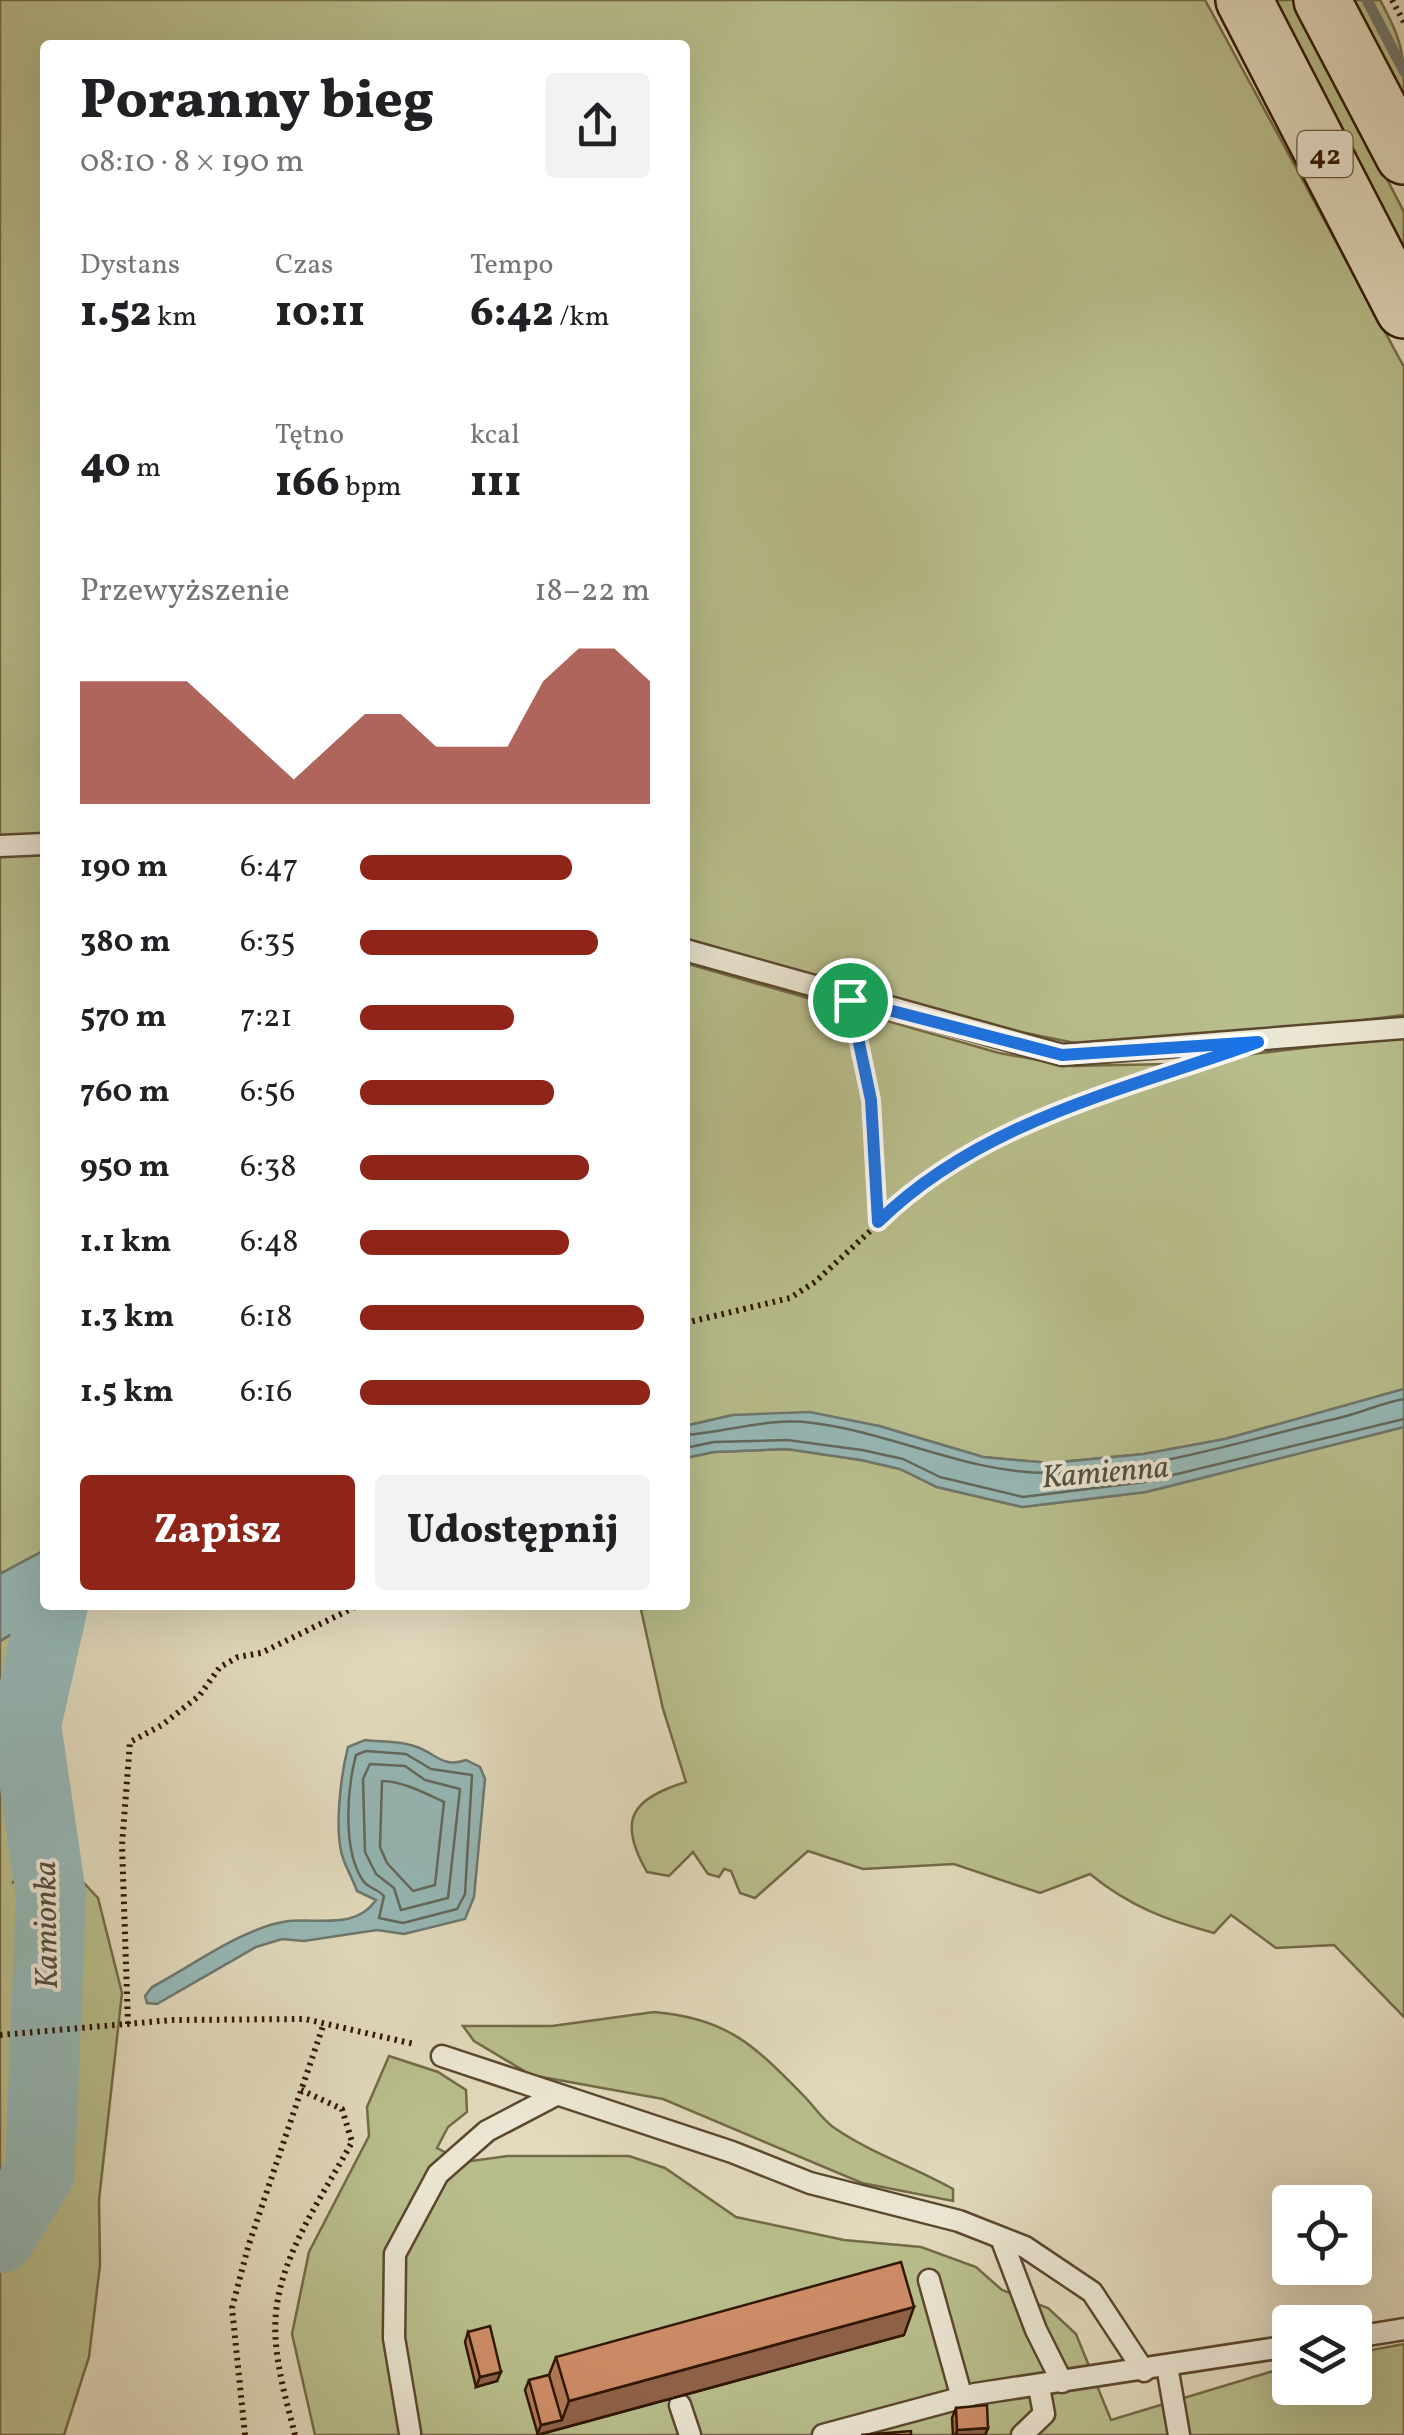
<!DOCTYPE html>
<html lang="pl">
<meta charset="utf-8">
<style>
body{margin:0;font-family:Vollkorn,serif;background:#f2f2f2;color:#202124;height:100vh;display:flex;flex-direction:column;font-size:38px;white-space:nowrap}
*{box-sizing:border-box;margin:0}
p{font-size:32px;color:#757577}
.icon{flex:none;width:55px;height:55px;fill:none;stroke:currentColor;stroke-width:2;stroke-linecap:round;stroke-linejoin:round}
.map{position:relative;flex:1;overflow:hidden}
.side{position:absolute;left:40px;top:40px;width:650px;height:1570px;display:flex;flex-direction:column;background:#fff;border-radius:10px;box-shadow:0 10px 40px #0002}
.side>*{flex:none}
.buttons{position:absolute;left:1272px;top:2185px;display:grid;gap:20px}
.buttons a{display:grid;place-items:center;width:100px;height:100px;border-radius:10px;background:#fff;box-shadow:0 10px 40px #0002;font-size:50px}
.pin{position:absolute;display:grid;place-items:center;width:85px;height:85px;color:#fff;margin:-42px;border:5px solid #fff;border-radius:50%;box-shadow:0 2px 10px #0007}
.round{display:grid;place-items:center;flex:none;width:105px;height:105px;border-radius:10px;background:#f2f2f2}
.head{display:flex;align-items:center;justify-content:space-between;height:170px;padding:0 40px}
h1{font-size:55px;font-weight:800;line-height:75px}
.figures{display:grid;grid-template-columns:repeat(3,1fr);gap:15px;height:170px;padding:10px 40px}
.figures div{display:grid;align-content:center}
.figures b{font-size:42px;font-weight:800}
.figures small{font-size:28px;font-weight:400}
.figures p{font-size:28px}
.chart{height:280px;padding:20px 40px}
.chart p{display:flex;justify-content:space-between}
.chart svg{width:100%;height:180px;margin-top:10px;fill:#8f2418;opacity:.7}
.primary-button{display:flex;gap:20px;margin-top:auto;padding:20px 40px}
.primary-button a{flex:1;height:115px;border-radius:10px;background:#8f2418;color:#fff;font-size:40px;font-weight:800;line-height:115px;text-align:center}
.primary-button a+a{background:#f2f2f2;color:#202124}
ul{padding:0 40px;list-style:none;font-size:32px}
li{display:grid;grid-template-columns:160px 120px 1fr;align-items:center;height:75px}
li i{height:25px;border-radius:12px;background:#8f2418}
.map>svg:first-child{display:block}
.green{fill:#b9be8d;stroke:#746a46;stroke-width:2.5}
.water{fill:#96b9b8;stroke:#6d786e;stroke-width:2.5}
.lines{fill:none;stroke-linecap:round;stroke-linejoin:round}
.shore{stroke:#62685c;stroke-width:2.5}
.stream{stroke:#6d786e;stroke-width:11}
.river{stroke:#96b9b8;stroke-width:70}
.service-casing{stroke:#5c482f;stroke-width:25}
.primary-casing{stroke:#2f1700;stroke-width:60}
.path{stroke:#2f1700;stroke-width:6;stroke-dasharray:2.5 5;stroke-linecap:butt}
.service{stroke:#ece7d4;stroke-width:20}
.primary{stroke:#e2dabd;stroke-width:55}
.wall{fill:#b17959;stroke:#2f1700;stroke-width:2.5}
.shaded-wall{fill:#906349;stroke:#2f1700;stroke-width:2.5}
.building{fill:#ce8d68;stroke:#2f1700;stroke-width:2.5}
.route-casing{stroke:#fff;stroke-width:20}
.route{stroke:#1a73e8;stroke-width:12}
.labels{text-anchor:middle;stroke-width:8;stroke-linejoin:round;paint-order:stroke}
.shield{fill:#ece7d4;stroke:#685540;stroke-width:2.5}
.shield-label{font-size:28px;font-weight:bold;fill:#2f1700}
.water-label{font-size:32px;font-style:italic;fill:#535040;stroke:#ece7d4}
</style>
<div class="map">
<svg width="1404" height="2435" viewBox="0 0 1404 2435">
<rect width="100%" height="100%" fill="#e2dabd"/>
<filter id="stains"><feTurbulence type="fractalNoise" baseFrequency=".002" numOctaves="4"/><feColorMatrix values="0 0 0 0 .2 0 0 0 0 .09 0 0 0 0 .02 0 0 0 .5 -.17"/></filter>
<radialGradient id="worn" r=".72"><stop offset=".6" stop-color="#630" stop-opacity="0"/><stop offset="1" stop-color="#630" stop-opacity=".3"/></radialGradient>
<g class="green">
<polygon points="0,0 1205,0 1404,367 1404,1015 1175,1043 1075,1043 971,1022 685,938 685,45 45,45 45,833 0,836"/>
<polygon points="1274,0 1294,0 1404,212 1404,252"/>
<path d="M1351,0H1380C1403,42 1404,53 1404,100Z"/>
<polygon points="45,850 45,1550 0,1574 0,852"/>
<polygon points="685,963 999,1053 1072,1066 1170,1064 1404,1036 1404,1389 1225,1439 1144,1454 1050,1463 983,1457 879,1426 733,1415 685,1426"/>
<path d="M1404,1427V2017L1334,1945L1276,1948L1231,1915L1214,1933C1166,1920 1129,1906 1090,1874L1040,1893L954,1864L863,1869L808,1851L755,1898L740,1893L731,1871L724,1869L719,1877L708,1874L693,1852L669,1876L647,1872C617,1820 631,1799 686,1782L663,1709L640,1605H685V1458L714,1452L787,1449L861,1460L900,1469L937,1487L1022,1507L1146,1492Z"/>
<polygon points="32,1623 30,1696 21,1730 20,1812 22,1837 34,1865 12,1883 68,1866 98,1898 122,1993 99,2200 100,2265 89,2357 64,2435 0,2435 0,1641"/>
<path d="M654,2012C727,2018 754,2045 804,2096C815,2107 823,2121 836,2129C873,2154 914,2167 953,2189V2201L862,2183L663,2099L531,2075L474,2041L463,2026H552Z"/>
<polygon points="389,2056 438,2072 466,2090 467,2112 448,2127 437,2148 464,2162 508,2156 629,2156 665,2168 736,2217 844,2240 921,2247 976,2267 1002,2290 1048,2308 1076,2334 1111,2420 1290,2366 1290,2388 1355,2388 1355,2353 1404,2344 1404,2435 315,2435 292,2334 309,2252 369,2136 367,2107"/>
</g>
<g class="water">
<polygon points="1404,1389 1404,1427 1146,1492 1022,1507 937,1487 900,1469 861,1460 787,1449 714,1452 685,1458 685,1426 733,1415 810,1412 879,1426 983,1457 1050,1463 1144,1454 1225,1439"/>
<polygon points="45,1550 45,1605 61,1605 0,1641 0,1574"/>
<path d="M365,1740C380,1742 399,1741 414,1746C435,1752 442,1769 466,1760L480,1767L485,1779L474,1897L465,1919L404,1934L377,1930L304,1941L282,1939L256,1947L157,2004L147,2003L145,1996L152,1987C190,1967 242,1929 283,1922C314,1916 354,1932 376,1900L357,1891C353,1880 348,1871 344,1861C333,1835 341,1774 348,1747Z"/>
</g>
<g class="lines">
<g class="shore">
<path d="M685,1435C728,1432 769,1417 813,1423C894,1433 966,1473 1049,1473C1149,1473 1243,1440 1339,1418C1361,1413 1381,1403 1404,1399"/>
<polyline points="685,1448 714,1442 787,1440 862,1450 903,1459 940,1477 1023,1497 1144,1482 1404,1419"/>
<path d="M366,1751L406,1754L431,1769L472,1775L465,1894L457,1909L403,1923L379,1918L384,1896C379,1890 369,1888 364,1882C342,1852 347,1789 356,1755Z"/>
<polygon points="370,1764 405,1766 425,1780 460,1789 448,1898 401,1910 394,1888 376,1874 365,1852 363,1779"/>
<path d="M382,1781C402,1781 425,1793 444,1802L435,1885L413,1891L387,1863L380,1847Z"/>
</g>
<polyline class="stream" points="1367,0 1404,71"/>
<polyline class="river" points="0,2238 40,2172 51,1895 26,1725 53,1605"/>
<defs>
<g id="service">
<polyline points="0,846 45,844"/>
<polyline points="685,950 1062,1055 1404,1028"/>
<polyline points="442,2056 732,2152 810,2183 959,2221 1025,2247 1092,2292 1144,2371"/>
<polyline points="1001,2238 1036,2330 1062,2382"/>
<polyline points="929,2280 962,2398"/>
<polyline points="1355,2337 1404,2329"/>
<polyline points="1167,2366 1179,2435"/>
<polyline points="680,2405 690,2435"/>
<polyline points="410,2433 394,2338 395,2254 438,2174 487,2131 556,2095"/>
<polyline points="823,2435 975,2394 1290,2346"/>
<polyline points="1022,2435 1044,2414 1039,2387"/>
</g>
<g id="primary">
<polyline points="1244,0 1404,310"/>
<polyline points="1322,0 1404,156"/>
</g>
</defs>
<use href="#service" class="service-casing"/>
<use href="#primary" class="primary-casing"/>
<g class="path">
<polyline points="1392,0 1404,22"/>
<polyline points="859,1029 878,1174 877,1220"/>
<polyline points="685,1323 790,1298 815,1282 936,1170 1004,1134 1148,1079"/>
<polyline points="128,2024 122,1845 130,1742 162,1725 199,1696 220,1667 238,1657 261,1653 359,1605"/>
<polyline points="0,2035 172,2020 305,2019 414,2044"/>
<polyline points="245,2435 232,2308 248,2247 324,2023"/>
<path d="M295,2435C285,2395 272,2353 276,2312C282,2252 324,2194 352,2142L342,2109L301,2090"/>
</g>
<use href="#service" class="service"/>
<use href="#primary" class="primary"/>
</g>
<g class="wall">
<polygon points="468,2332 497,2381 476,2387 465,2342"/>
<polygon points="904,2335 538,2435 525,2390 529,2380 549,2375 556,2357"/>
<polygon points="956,2408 988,2428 985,2435 953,2435 952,2418"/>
</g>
<g class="shaded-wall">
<polygon points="914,2307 904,2335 537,2435 541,2425 562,2420 569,2401"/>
<polygon points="501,2372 497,2381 476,2387 480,2377"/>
<polygon points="988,2428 985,2435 956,2435 957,2430"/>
</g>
<g class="building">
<polygon points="901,2262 914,2307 569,2401 556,2357"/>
<polygon points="490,2326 501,2372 480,2377 468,2332"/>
<polygon points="549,2375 562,2420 541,2425 529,2380"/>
<polygon points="987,2405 988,2428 957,2430 956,2408"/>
<polygon points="911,2431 911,2435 861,2435"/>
</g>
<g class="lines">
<defs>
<path id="route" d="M850,1000L1062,1055L1258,1042C1125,1090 982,1120 878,1222L871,1100Z"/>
</defs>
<use href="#route" class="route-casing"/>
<use href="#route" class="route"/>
</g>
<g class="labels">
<rect class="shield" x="1297.5" y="131" width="55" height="46" rx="8"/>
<g class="shield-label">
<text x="1325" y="164">42</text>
</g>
<g class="water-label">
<text transform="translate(1105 1471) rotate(-5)" y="11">Kamienna</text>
<text transform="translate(45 1925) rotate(-91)" y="11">Kamionka</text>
</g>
</g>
<rect width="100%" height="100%" filter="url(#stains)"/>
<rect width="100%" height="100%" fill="url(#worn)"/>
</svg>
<div class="buttons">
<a><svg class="icon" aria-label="locate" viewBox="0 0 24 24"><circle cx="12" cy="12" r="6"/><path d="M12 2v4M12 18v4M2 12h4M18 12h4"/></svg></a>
<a><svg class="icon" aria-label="layers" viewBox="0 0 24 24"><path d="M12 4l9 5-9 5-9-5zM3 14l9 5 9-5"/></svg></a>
</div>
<div class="pin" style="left:850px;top:1000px;background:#1e9e55"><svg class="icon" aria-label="arrive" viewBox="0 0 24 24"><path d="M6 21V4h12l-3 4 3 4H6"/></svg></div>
<section class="side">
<div class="head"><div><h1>Poranny bieg</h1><p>08:10 · 8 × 190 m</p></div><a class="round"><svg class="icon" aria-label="share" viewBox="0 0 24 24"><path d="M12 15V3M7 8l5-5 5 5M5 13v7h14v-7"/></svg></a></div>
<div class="figures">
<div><p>Dystans</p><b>1.52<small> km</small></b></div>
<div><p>Czas</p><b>10:11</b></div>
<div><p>Tempo</p><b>6:42<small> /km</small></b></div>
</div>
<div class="figures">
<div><b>40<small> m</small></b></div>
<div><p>Tętno</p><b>166<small> bpm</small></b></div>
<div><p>kcal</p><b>111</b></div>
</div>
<div class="chart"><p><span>Przewyższenie</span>18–22 m</p>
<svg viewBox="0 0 160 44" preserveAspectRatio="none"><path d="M0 44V14L10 14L20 14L30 14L40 22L50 30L60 38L70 30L80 22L90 22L100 30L110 30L120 30L130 14L140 6L150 6L160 14V44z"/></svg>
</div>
<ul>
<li><b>190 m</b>6:47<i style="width:73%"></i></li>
<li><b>380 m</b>6:35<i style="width:82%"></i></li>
<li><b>570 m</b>7:21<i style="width:53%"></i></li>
<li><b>760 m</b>6:56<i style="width:67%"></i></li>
<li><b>950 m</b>6:38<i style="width:79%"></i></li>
<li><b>1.1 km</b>6:48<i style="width:72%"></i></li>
<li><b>1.3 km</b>6:18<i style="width:98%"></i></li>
<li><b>1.5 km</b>6:16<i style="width:100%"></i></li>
</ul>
<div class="primary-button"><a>Zapisz</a><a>Udostępnij</a></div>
</section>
</div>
